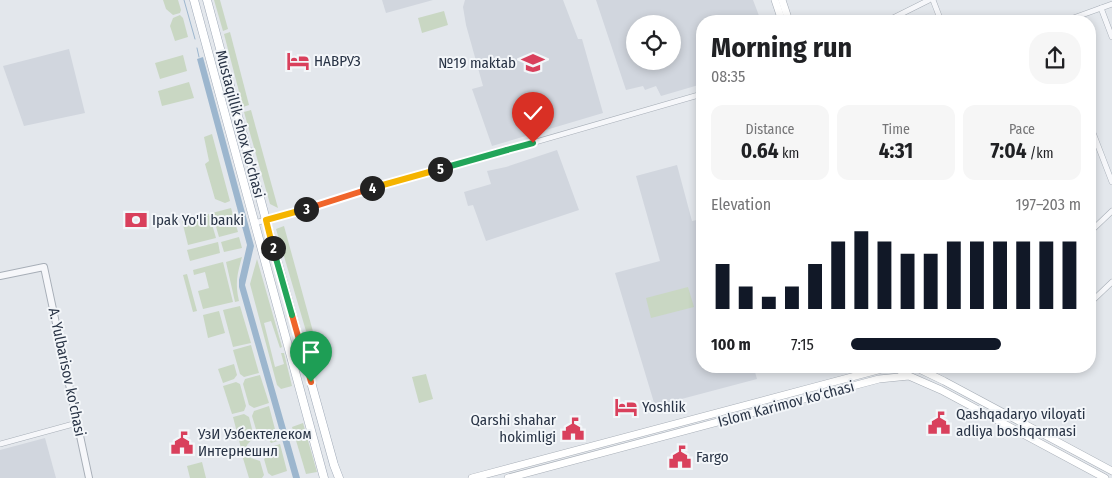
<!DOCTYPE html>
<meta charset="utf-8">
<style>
body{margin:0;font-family:"Fira Sans Condensed",sans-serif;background:#f6f6f6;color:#202124;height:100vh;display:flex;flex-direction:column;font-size:19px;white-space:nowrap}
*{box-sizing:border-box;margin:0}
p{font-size:16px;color:#757577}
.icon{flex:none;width:28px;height:28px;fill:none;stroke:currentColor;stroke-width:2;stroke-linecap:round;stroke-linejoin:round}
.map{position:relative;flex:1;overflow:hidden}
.drawer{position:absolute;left:696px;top:15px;width:400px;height:358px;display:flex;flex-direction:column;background:#fff;border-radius:20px;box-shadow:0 2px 8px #0003}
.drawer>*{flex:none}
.controls{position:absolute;left:626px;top:15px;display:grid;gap:10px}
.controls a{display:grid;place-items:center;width:55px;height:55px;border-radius:50%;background:#fff;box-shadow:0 2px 8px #0003;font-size:25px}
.pin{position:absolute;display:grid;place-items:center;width:42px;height:42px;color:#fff;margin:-51px -21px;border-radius:50% 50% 50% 0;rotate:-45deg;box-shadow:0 0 5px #0007}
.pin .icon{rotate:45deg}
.km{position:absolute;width:25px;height:25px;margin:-12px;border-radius:50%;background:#222;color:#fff;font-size:14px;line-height:25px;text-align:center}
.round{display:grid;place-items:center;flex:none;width:52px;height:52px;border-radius:20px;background:#f6f6f6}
.overview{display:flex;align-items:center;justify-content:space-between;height:85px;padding:0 15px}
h1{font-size:28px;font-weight:700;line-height:38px}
.metrics{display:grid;grid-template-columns:repeat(3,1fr);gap:8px;height:85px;padding:5px 15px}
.metrics div{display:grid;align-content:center;border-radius:12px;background:#f6f6f6;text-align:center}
.metrics b{font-size:21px;font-weight:700}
.metrics small{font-size:14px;font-weight:400}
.metrics p{font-size:14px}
.chart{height:140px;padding:10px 15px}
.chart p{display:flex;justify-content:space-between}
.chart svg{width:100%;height:90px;margin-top:5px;stroke:#111827;stroke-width:6}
ul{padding:0 15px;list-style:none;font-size:16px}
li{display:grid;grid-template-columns:80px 60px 1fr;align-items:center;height:38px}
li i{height:12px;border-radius:6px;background:#111827}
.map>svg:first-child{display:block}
.built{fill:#d1d6de;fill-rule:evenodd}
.green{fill:#c9d7c3}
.water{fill:#9cb6ce}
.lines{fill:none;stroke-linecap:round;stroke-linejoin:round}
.stream{stroke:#9cb6ce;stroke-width:1}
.minor-casing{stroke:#a7aeb7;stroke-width:6}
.tertiary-casing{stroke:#a7aeb7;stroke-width:8}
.secondary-casing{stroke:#a7aeb7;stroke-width:8}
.primary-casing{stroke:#a1abb9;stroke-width:9}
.minor{stroke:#f6f7fa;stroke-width:5}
.tertiary{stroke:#f6f7fa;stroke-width:6}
.secondary{stroke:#fff;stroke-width:7}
.primary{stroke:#fff;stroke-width:8}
.split-1-casing{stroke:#fff;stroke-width:10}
.split-2-casing{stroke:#fff;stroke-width:10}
.split-3-casing{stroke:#fff;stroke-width:10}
.split-4-casing{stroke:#fff;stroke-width:10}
.split-5-casing{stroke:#fff;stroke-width:10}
.split-6-casing{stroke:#fff;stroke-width:10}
.split-7-casing{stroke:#fff;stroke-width:10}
.split-1{stroke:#f0652b;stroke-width:6}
.split-2{stroke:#22a559;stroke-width:6}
.split-3{stroke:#f5b400;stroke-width:6}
.split-4{stroke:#f0652b;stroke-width:6}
.split-5{stroke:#f5b400;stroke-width:6}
.split-6{stroke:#22a559;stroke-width:6}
.split-7{stroke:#22a559;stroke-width:6}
.labels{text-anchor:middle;stroke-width:4;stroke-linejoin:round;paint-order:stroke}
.poi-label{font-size:15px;fill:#293446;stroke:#f3f6f9;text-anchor:start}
.street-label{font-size:15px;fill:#293446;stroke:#f3f6f9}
</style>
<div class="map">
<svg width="1112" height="478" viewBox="0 0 1112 478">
<rect width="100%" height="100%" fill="#e3e7ec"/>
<g class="built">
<polygon points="382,0 433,0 386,13"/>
<polygon points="465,0 563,0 578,39 582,39 603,113 492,146 472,89 483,86 466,25 463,7"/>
<path d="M596,0H753L761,21H702V84L661,96L656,86L645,90L643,86L626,90ZM635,24H672V61H635Z"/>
<polygon points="69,49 85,113 24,126 3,66"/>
<polygon points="557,150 579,210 486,241 473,205 468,206 464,192 491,184 487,171 506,167"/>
<polygon points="677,165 692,221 702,219 702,366 769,366 769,368 755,372 757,379 655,406 615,273 660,261 636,176"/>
<polygon points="45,438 56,478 0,478 0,450"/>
</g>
<g class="green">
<polygon points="163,0 178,0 181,10 180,13 173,15 166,9"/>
<polygon points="214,0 220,0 228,29 223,31"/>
<polygon points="444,11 448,25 422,33 418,18"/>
<polygon points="180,15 183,18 188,37 175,41 170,26 173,18"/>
<polygon points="230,32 249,105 243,107 224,34"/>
<polygon points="183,55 187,71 160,79 155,63"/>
<polygon points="189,82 194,98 162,106 158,91"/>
<polygon points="251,110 278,208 270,204 244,112"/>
<polygon points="212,134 230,201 225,203 215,199 205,164 209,161 204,137"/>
<polygon points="231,208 238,232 219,237 212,213"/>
<polygon points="209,214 216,238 188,245 182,221"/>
<polygon points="284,226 323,368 316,370 310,345 312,344 309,331 306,331 276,229"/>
<polygon points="239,237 242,248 224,252 221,242"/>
<polygon points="218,242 220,253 190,261 187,250"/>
<path d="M242,257C237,275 235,283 239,301L235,302L226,262Z"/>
<polygon points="257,259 282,347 280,348 271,321 264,323 275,367 284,364 281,353 284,353 292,386 281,389 277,385 250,284"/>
<polygon points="223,262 233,302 203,309 198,291 209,288 205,272 194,275 193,270"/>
<polygon points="187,274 197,311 193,312 183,275"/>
<polygon points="688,287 694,307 651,318 646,298"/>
<polygon points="240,306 251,343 233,347 223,310"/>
<polygon points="219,311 225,333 208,338 203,315"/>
<polygon points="251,345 259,373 244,377 240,374 233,350"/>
<polygon points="234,364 237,375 234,379 223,383 218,369"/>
<polygon points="426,374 433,399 419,403 412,377"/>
<polygon points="260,375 269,403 254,408 249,405 243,384 245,379"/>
<polygon points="236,382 240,384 246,406 244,411 232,414 223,386"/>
<polygon points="269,406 278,441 271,443 268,439 258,436 252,416 254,411"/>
<polygon points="244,414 249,417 254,437 247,445 247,450 242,452 233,417"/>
<polygon points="303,423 317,472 306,474 292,427"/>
<polygon points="280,444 287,471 272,476 268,473 264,459 271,453 271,447"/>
<polygon points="249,453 251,458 260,461 264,475 262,478 249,478 242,455"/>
<polygon points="202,462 206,478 190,478 187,466"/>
</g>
<polygon class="water" points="203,57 254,246 245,285 300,478 293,478 239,287 239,280 247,245 197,59"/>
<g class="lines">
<g class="stream">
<polyline points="184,0 195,39"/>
<polyline points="197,48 199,57"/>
</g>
<defs>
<g id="minor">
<polyline points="933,0 941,21"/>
<polyline points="1101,8 1112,37"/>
<polyline points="887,21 929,0"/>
<polyline points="1065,21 1112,4"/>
<polyline points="1090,125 1112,182"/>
<polyline points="255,223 702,94"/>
<polyline points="1090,232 1112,211"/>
<polyline points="1090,303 1112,282"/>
<polyline points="0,444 77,423"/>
</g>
<polyline id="tertiary" points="0,276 44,267 89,478"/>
<g id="secondary">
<polyline points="775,0 782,21"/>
<polyline points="782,0 789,21"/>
<polyline points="899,366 903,376"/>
<polyline points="913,366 944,381 1112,471"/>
<polyline points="472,478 893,366"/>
<polyline points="508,478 879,379 909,376 941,390 1105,478"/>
</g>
<g id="primary">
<polyline points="194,0 324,478"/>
<polyline points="207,0 266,220 334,465 339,478"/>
</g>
</defs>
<use href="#minor" class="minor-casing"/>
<use href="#tertiary" class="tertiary-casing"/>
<use href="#secondary" class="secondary-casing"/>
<use href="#primary" class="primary-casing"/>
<use href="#minor" class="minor"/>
<use href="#tertiary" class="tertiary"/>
<use href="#secondary" class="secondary"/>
<use href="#primary" class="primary"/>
</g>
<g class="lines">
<defs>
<polyline id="split-1" points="292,315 311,382"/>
<polyline id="split-2" points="273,248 292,315"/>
<polyline id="split-3" points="273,248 266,220 306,209"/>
<polyline id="split-4" points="306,209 372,188"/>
<polyline id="split-5" points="372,188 440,169"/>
<polyline id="split-6" points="440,169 507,150"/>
<polyline id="split-7" points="507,150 533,143"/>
</defs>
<use href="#split-1" class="split-1-casing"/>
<use href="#split-2" class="split-2-casing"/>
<use href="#split-3" class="split-3-casing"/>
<use href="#split-4" class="split-4-casing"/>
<use href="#split-5" class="split-5-casing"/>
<use href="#split-6" class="split-6-casing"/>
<use href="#split-7" class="split-7-casing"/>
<use href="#split-1" class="split-1"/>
<use href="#split-2" class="split-2"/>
<use href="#split-3" class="split-3"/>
<use href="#split-4" class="split-4"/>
<use href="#split-5" class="split-5"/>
<use href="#split-6" class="split-6"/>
<use href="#split-7" class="split-7"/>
</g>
<defs>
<symbol id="hotel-bare" viewBox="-9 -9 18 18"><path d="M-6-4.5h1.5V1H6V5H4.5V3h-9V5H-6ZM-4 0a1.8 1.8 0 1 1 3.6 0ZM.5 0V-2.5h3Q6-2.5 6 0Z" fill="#d9405c" stroke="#f3f6f9" stroke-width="2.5" paint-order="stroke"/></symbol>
<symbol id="school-bare" viewBox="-9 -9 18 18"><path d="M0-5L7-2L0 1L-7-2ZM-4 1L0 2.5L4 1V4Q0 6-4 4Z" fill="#d9405c" stroke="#f3f6f9" stroke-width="2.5" paint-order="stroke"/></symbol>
<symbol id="bank-bare" viewBox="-9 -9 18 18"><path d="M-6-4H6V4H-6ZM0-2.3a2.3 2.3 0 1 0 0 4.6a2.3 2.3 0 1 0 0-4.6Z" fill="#d9405c" stroke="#f3f6f9" stroke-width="2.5" paint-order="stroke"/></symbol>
<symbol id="civic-bare" viewBox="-9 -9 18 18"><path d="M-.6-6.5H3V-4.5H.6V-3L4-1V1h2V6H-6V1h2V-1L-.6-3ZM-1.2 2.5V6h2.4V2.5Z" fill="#d9405c" stroke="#f3f6f9" stroke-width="2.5" paint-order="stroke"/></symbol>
</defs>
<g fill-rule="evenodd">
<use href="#hotel-bare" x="282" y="45" width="32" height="32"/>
<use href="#school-bare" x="517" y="47" width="32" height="32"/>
<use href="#bank-bare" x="120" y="204" width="32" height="32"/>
<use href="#hotel-bare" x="610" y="391" width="32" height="32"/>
<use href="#civic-bare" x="923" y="407" width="32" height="32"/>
<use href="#civic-bare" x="557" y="413" width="32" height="32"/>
<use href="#civic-bare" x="166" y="427" width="32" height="32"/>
<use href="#civic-bare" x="664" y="441" width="32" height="32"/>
</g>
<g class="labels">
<g class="poi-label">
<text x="314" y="66">НАВРУЗ</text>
<text x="516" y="68" text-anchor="end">№19 maktab</text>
<text x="152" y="225">Ipak Yo'li banki</text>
<text x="642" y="412">Yoshlik</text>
<text x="956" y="419">Qashqadaryo viloyati<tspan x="956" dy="17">adliya boshqarmasi</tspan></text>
<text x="556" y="425" text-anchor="end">Qarshi shahar<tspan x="556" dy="17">hokimligi</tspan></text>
<text x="198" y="439">УзИ Узбектелеком<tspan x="198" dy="17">Интернешнл</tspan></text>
<text x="696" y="462">Fargo</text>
</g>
<g class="street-label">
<text transform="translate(240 124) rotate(75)" y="5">Mustaqillik shox ko'chasi</text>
<text transform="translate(67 372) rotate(78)" y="5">A. Yulbarisov ko'chasi</text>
<text transform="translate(786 404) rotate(-15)" y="5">Islom Karimov ko‘chasi</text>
</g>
</g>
</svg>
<div class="controls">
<a><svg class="icon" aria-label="locate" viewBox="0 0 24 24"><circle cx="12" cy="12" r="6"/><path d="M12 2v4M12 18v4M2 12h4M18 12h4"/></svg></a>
</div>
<div class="pin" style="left:311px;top:382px;background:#1e9e55"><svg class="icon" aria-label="arrive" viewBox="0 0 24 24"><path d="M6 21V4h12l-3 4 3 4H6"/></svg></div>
<div class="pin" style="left:533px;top:143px;background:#d93025"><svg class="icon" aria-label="check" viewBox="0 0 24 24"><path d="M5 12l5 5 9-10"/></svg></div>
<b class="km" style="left:273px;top:248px">2</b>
<b class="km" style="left:306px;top:209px">3</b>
<b class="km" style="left:372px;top:188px">4</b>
<b class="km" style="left:440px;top:169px">5</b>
<section class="drawer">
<div class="overview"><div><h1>Morning run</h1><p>08:35</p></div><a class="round"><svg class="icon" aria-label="share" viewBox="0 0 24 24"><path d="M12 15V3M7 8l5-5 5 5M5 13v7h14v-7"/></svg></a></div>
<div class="metrics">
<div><p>Distance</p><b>0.64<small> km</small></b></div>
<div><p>Time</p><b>4:31</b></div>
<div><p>Pace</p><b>7:04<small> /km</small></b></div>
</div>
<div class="chart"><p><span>Elevation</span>197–203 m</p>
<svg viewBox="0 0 160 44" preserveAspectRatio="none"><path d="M5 44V22M15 44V33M25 44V38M35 44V33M45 44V22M55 44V11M65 44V6M75 44V11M85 44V17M95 44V17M105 44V11M115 44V11M125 44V11M135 44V11M145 44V11M155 44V11"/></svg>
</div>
<ul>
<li><b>100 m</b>7:15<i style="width:65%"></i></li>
</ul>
</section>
</div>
